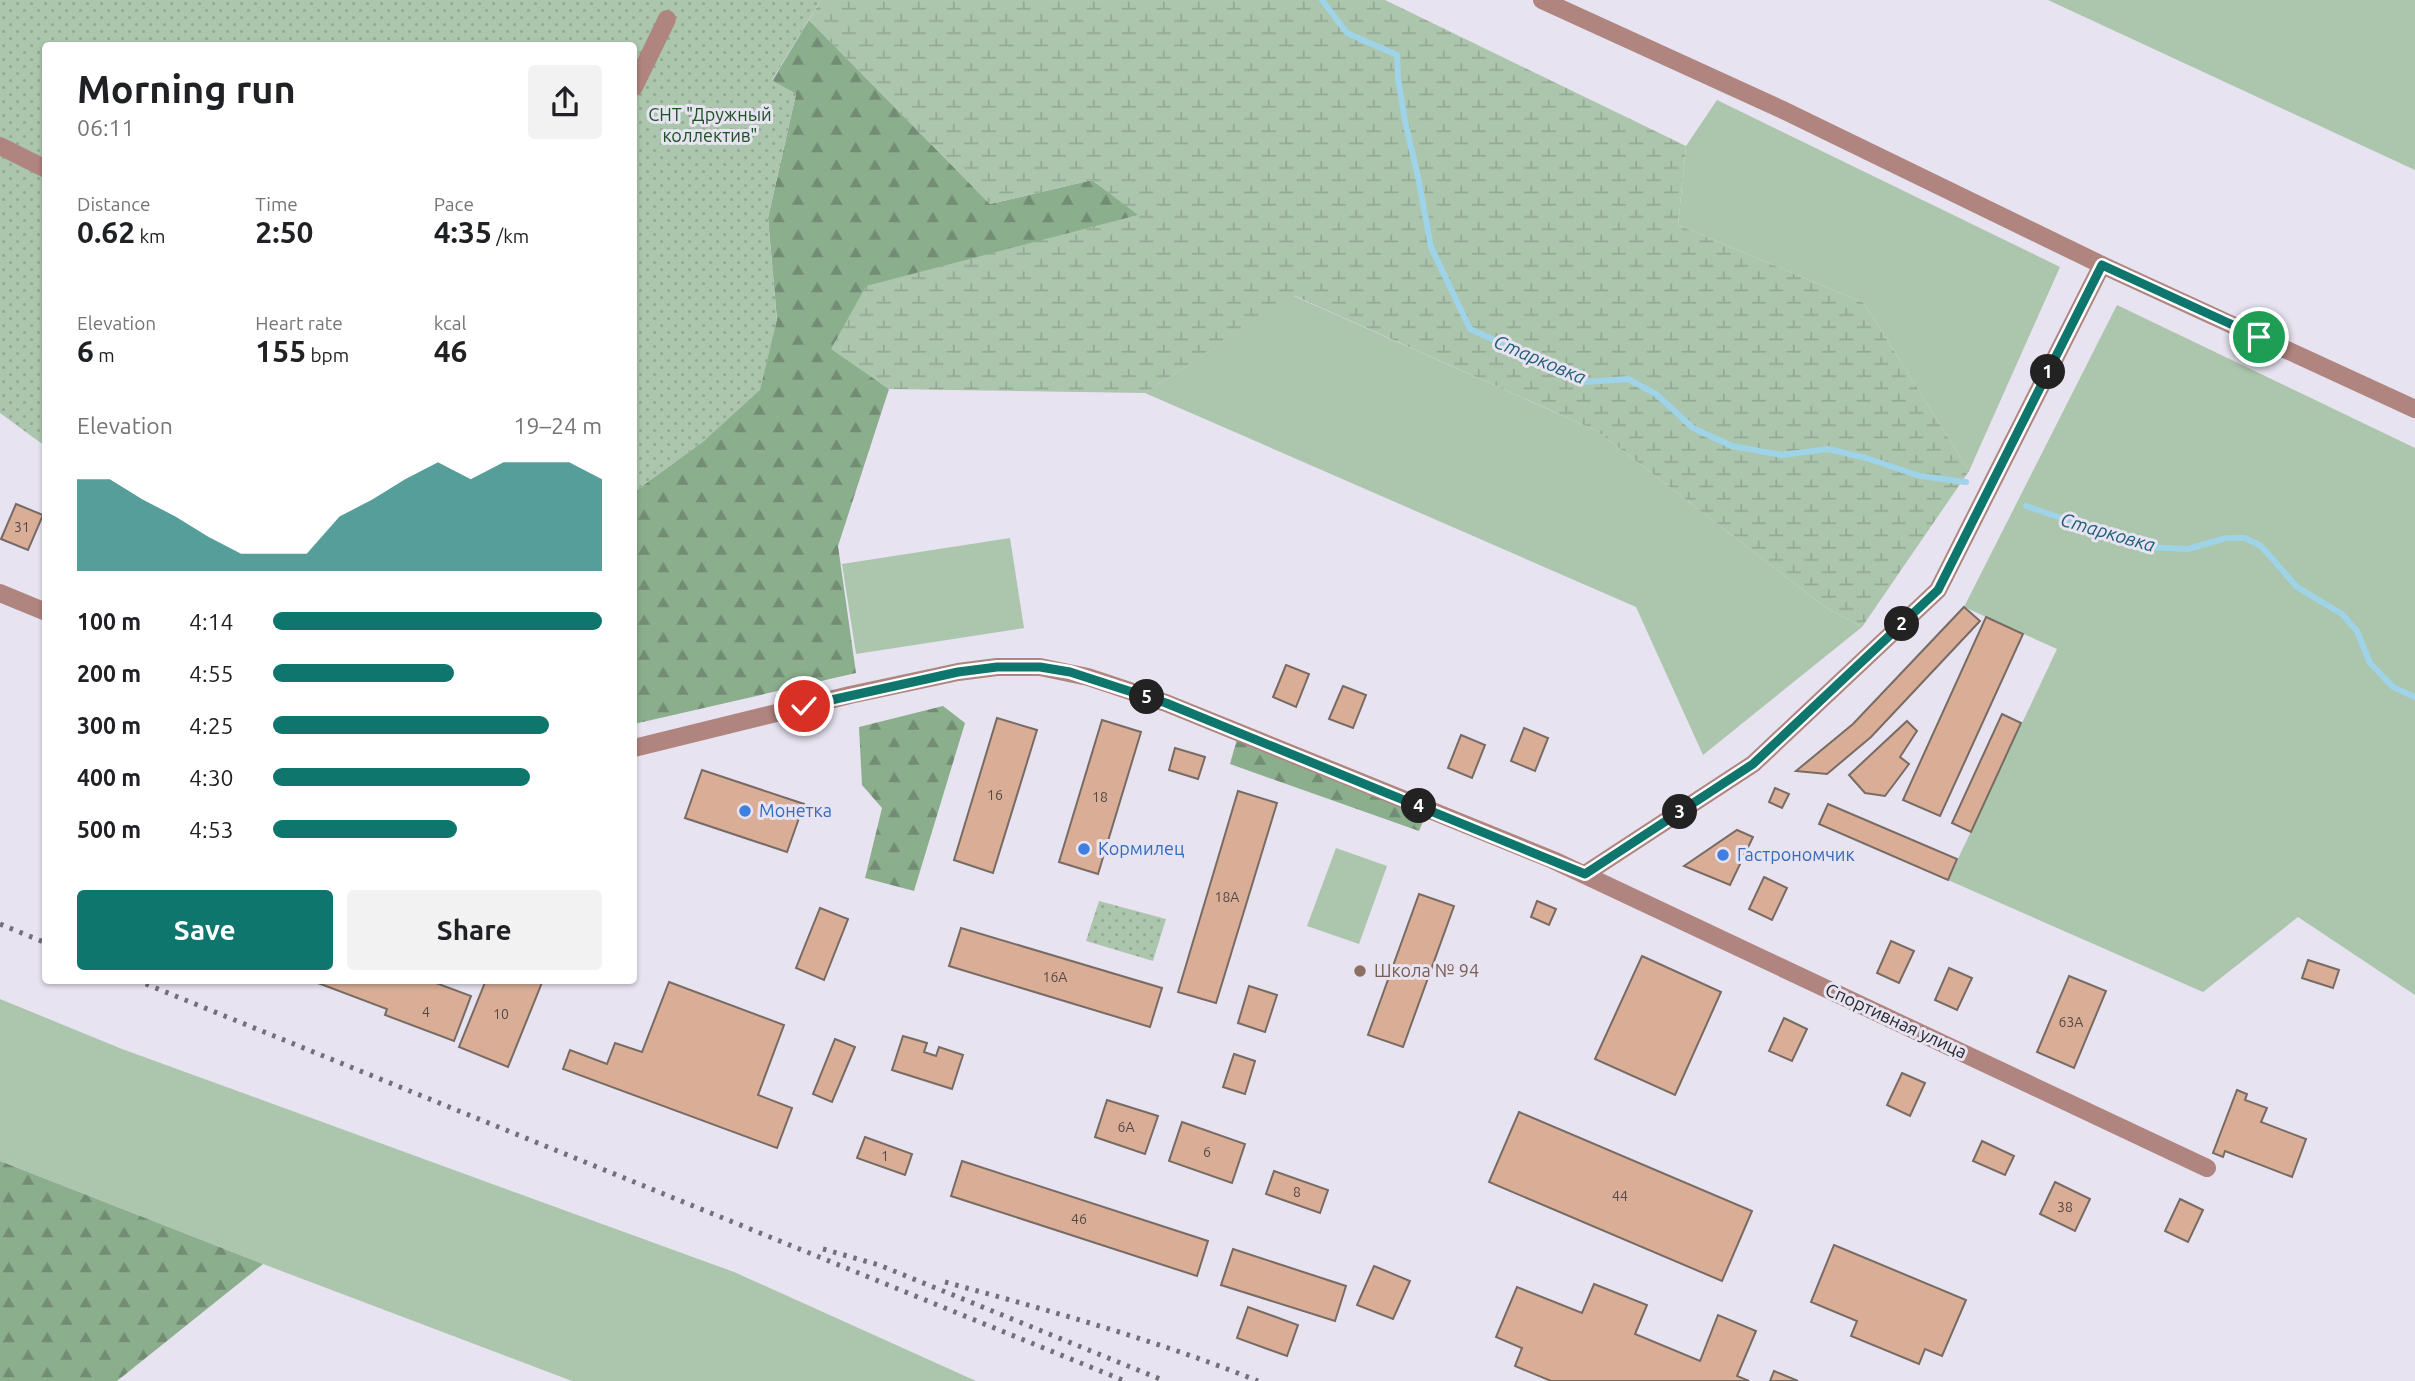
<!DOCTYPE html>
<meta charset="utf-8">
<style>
body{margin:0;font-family:Ubuntu,sans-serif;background:#f2f2f2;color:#202124;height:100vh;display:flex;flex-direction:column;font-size:26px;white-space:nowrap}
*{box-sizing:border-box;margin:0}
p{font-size:23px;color:#757577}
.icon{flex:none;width:38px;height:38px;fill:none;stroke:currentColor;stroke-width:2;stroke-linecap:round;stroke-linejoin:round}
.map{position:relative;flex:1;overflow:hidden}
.details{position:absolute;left:42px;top:42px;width:595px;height:942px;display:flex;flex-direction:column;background:#fff;border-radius:7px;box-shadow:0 2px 5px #0004}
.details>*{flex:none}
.pin{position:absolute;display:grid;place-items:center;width:60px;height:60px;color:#fff;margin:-30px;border:4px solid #fff;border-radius:50%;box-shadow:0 2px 7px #0007}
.km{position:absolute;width:35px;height:35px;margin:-18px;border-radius:50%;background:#222;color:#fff;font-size:19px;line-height:35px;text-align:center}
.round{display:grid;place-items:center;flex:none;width:74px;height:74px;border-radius:7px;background:#f2f2f2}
.headline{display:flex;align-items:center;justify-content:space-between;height:119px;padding:0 35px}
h1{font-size:38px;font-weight:700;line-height:52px}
.metrics{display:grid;grid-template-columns:repeat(3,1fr);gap:10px;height:119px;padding:7px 35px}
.metrics div{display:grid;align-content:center}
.metrics b{font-size:30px;font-weight:700}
.metrics small{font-size:19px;font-weight:400}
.metrics p{font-size:19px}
.chart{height:196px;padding:14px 35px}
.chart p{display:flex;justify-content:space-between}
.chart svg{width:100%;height:126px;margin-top:7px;fill:#0f766e;opacity:.7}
.cta{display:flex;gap:14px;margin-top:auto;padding:14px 35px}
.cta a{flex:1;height:80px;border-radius:7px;background:#0f766e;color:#fff;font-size:28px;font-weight:700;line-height:80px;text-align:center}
.cta a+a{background:#f2f2f2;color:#202124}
ul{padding:0 35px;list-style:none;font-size:23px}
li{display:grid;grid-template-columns:112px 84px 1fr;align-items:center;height:52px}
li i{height:18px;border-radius:9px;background:#0f766e}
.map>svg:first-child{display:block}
.grass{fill:#acc5ad}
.forest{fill:url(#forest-firs)}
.wetland{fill:url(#wetland-marsh)}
.park{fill:url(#park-dots)}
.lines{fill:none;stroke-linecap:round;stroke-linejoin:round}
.stream{stroke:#9fd3e8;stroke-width:6}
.building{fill:#daae96;stroke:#786b64;stroke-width:2}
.minor{stroke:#b0847f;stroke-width:18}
.rail{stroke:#737079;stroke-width:5;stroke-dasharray:3.5 7;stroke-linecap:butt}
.route-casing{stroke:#fff;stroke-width:14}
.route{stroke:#0f766e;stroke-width:9}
.shop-dot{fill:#3f7fe0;stroke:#e7e3f1;stroke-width:2.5}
.education-dot{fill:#8d6e63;stroke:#e7e3f1;stroke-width:2.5}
.labels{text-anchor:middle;stroke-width:6;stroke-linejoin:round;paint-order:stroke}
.number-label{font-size:14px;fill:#544846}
.park-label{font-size:18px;fill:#1d5225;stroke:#e7e3f1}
.shop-label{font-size:18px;fill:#366cbe;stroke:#e7e3f1;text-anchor:start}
.education-label{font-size:18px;fill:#785e54;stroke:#e7e3f1;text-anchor:start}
.street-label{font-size:18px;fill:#28262c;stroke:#e7e3f1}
.water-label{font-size:19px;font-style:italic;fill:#1f6076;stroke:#e7e3f1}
</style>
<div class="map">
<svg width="2415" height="1381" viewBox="0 0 2415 1381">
<defs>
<pattern id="forest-firs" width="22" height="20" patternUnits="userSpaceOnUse" patternTransform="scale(1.75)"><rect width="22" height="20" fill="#8bae8d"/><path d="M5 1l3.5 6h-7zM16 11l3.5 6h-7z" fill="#728d73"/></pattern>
<pattern id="wetland-marsh" width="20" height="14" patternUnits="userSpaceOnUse" patternTransform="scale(1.75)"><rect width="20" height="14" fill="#acc5ad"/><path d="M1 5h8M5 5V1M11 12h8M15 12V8" fill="none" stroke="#94a995"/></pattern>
<pattern id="park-dots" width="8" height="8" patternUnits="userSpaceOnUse" patternTransform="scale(1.75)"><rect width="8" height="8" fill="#acc5ad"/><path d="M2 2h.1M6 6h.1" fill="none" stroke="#94a995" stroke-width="1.8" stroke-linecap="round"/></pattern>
</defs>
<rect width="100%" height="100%" fill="#e7e3f1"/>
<g class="grass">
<polygon points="2048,0 2415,0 2415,170"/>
<polygon points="1717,100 2060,267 1969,471 1864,303 1678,225 1686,146"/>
<polygon points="1294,296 1597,431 1825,607 1862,627 1703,755 1636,607 1145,393"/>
<polygon points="2117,305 2415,448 2415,995 2298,917 2203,992 1948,880 2057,649 1964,607"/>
<polygon points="1010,538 1024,628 856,654 842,564"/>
<polygon points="1336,848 1387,866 1359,944 1307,926"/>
<polygon points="0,999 122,1049 734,1272 976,1381 572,1381 263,1264 0,1161"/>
</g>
<g class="forest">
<polygon points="809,20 990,204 1092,180 1139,215 1017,248 832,349 889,389 838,546 856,673 634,724 634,492 705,440 777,320 768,218 796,94 772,81"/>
<polygon points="943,706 965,723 914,891 865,878 882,808 862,785 859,727"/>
<polygon points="1237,739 1426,814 1419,831 1230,764"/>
<polygon points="0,1161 263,1264 117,1381 0,1381"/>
</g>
<polygon class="wetland" points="821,0 1385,0 1686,146 1678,225 1864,303 1969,471 1862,627 1825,607 1597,431 1295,296 1145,393 889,389 831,349 866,286 1138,215 1092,180 990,204 809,20"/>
<g class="park">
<polygon points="0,0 821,0 772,80 796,94 768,218 777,320 760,390 705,440 634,492 634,46 46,46 45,446 0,413"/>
<polygon points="1099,901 1166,919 1153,961 1086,941"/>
</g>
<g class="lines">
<g class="stream">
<polyline points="1322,0 1347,33 1397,55 1398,78 1405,121 1418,177 1431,247 1470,329 1587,382 1628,379 1656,394 1693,428 1732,446 1782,455 1828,449 1866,458 1920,476 1966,482"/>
<polyline points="2026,506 2147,547 2188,549 2226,538 2245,538 2261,546 2297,587 2342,614 2357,631 2370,663 2393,687 2415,697"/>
</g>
</g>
<g class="building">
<polygon points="16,504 43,515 28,550 1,539"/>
<polygon points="1964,607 1980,621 1871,737 1827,774 1796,771 1853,724"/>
<polygon points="1986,617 2023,634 1940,816 1903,800"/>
<polygon points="1286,665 1309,674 1296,707 1273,697"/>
<polygon points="1343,686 1366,695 1353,728 1329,719"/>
<polygon points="2002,714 2021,723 1971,832 1952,823"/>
<polygon points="997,718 1037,730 993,873 954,860"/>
<polygon points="1102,720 1141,732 1098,874 1059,862"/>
<polygon points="1907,721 1917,731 1900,757 1909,764 1885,796 1865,793 1849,775"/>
<polygon points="1524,728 1548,738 1535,771 1511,761"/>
<polygon points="1461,735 1485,745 1472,778 1448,768"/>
<polygon points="1175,748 1205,757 1198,779 1169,770"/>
<polygon points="702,770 804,804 787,852 685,818"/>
<polygon points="1775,788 1789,794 1782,808 1769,802"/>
<polygon points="1238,791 1277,803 1216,1003 1178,992"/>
<polygon points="1828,804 1957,859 1948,880 1819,824"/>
<polygon points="1737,830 1753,837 1730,885 1684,866"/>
<polygon points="1764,877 1787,888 1772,920 1749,909"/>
<polygon points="1419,894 1454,906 1403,1047 1368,1035"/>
<polygon points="1537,901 1556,909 1549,925 1531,917"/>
<polygon points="820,908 848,919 824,980 796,968"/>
<polygon points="961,928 1162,988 1150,1027 949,966"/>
<polygon points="1891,941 1914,951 1899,983 1877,973"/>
<polygon points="1642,956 1721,992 1675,1095 1595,1059"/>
<polygon points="2308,960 2339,970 2333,988 2302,978"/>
<polygon points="1949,968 1972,978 1957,1010 1935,1000"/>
<polygon points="2069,976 2106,991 2074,1068 2037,1052"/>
<polygon points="310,980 428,980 471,996 454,1041 385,1015 387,1009"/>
<polygon points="486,980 543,980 508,1067 459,1047"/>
<polygon points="669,982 784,1025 758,1095 792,1108 777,1148 563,1069 570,1050 607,1064 615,1043 642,1052"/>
<polygon points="1249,986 1277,995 1265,1032 1238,1023"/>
<polygon points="1784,1018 1807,1029 1792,1061 1769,1051"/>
<polygon points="903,1036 927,1043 924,1052 936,1056 939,1047 963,1055 952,1089 892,1070"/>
<polygon points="835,1039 855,1047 832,1102 813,1094"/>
<polygon points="1234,1054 1255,1061 1245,1094 1223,1087"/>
<polygon points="1902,1073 1925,1083 1910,1116 1887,1105"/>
<polygon points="2237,1090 2247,1094 2245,1100 2267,1108 2261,1122 2306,1139 2292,1177 2225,1151 2223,1157 2213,1153"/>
<polygon points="1107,1100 1158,1116 1145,1154 1095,1137"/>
<polygon points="1519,1112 1752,1211 1722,1281 1489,1182"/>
<polygon points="1182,1122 1245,1144 1232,1183 1169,1161"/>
<polygon points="865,1137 912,1154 905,1175 857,1158"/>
<polygon points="1982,1141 2014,1156 2005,1175 1973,1161"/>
<polygon points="962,1161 1208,1241 1197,1276 951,1196"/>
<polygon points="1274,1171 1328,1190 1320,1213 1266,1194"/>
<polygon points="2055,1182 2090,1199 2075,1231 2040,1214"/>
<polygon points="2180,1199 2203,1210 2188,1242 2165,1231"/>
<polygon points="1834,1245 1966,1300 1942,1356 1925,1349 1919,1364 1851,1336 1857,1321 1811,1302"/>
<polygon points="1233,1249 1346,1286 1335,1321 1221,1285"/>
<polygon points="1374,1266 1410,1281 1393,1319 1357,1305"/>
<polygon points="1594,1284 1647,1305 1635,1334 1700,1361 1718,1315 1756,1331 1737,1376 1749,1381 1551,1381 1515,1366 1522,1348 1496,1337 1517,1287 1582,1313"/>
<polygon points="1248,1307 1298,1325 1287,1356 1237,1338"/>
<polygon points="1774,1371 1798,1381 1770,1381"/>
</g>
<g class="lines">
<g class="minor">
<polyline points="1542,0 1785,111 2102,265 2415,409"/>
<polyline points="634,87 667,19"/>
<polyline points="0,146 46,169"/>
<polyline points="0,593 46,612"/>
<polyline points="634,748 850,695 958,672 997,667 1040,667 1088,677 1166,703 1553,860 2207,1168"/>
<polyline points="1585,874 1753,764 1938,590 2102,265"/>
</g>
<g class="rail">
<polyline points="0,924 46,943"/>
<polyline points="136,980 1125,1381"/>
<polyline points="823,1249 879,1265 1165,1381"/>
<path d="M945,1282C1051,1311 1156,1340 1258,1381"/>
</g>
</g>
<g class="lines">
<defs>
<polyline id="route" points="804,706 958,672 997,667 1040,667 1070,672 1166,703 1585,874 1753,764 1938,590 2102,265 2259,337"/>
</defs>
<use href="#route" class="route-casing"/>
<use href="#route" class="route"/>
</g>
<g class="shop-dot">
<circle cx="745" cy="811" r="7"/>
<circle cx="1084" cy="849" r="7"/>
<circle cx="1723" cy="855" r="7"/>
</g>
<circle class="education-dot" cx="1360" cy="971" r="7"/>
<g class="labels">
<g class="number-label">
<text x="22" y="532">31</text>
<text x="995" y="800">16</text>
<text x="1100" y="802">18</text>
<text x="1227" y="902">18А</text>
<text x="1055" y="982">16А</text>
<text x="426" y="1017">4</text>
<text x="501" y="1019">10</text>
<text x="2071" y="1027">63А</text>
<text x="1126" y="1132">6А</text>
<text x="1207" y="1157">6</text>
<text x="885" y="1161">1</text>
<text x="1297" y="1197">8</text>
<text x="1620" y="1201">44</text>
<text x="2065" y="1212">38</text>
<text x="1079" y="1224">46</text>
</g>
<g class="park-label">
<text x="710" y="121">СНТ "Дружный<tspan x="710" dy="21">коллектив"</tspan></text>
</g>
<g class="shop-label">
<text x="759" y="817">Монетка</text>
<text x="1098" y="855">Кормилец</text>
<text x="1737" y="861">Гастрономчик</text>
</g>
<g class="education-label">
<text x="1374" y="977">Школа № 94</text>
</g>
<g class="street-label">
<text transform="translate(1896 1021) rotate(25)" y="6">Спортивная улица</text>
</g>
<g class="water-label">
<text transform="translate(1540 359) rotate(23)" y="7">Старковка</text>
<text transform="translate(2108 532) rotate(16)" y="7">Старковка</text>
</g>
</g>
</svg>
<div class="pin" style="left:2259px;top:337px;background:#1e9e55"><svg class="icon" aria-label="arrive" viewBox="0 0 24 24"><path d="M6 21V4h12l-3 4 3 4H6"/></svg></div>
<div class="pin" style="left:804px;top:706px;background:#d93025"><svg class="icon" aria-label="check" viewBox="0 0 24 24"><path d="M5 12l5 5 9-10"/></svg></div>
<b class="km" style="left:2048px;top:372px">1</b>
<b class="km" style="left:1902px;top:624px">2</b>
<b class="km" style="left:1680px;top:812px">3</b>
<b class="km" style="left:1419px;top:806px">4</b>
<b class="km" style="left:1147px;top:697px">5</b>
<section class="details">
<div class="headline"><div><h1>Morning run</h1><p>06:11</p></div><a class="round"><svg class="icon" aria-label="share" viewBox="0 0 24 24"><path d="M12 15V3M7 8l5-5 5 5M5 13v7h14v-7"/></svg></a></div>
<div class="metrics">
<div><p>Distance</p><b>0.62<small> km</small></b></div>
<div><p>Time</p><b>2:50</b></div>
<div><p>Pace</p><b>4:35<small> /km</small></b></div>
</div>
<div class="metrics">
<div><p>Elevation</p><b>6<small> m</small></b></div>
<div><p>Heart rate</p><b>155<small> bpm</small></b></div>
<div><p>kcal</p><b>46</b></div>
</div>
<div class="chart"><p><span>Elevation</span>19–24 m</p>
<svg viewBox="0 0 160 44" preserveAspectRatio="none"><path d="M0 44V12L10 12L20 19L30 25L40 32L50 38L60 38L70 38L80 25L90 19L100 12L110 6L120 12L130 6L140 6L150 6L160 12V44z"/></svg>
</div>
<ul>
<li><b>100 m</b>4:14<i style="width:100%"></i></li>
<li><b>200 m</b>4:55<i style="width:55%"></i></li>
<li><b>300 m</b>4:25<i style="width:84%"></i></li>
<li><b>400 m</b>4:30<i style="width:78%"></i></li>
<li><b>500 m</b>4:53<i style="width:56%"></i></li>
</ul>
<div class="cta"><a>Save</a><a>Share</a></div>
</section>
</div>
